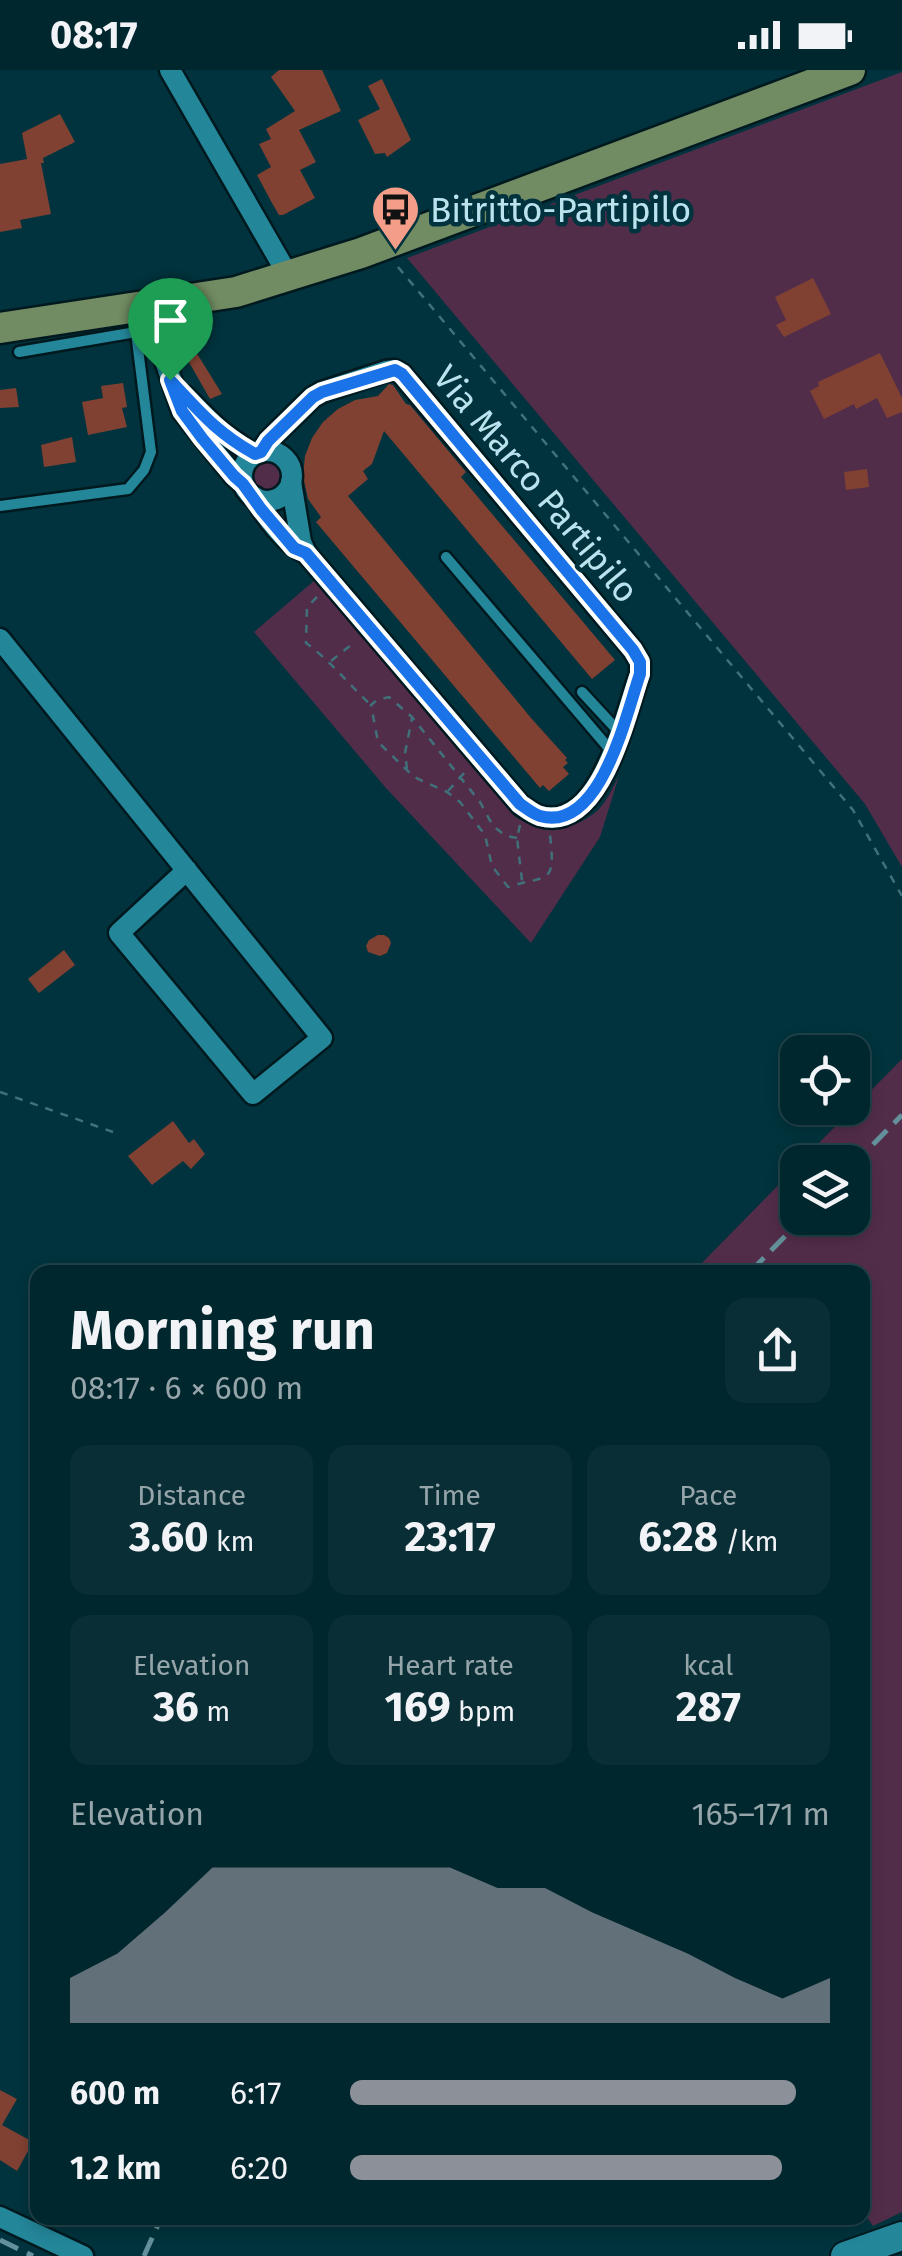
<!DOCTYPE html>
<meta charset="utf-8">
<style>
body{margin:0;font-family:"Fira Sans",sans-serif;background:#0a2e36;color:#f1f3f6;height:100vh;display:flex;flex-direction:column;font-size:38px;white-space:nowrap}
*{box-sizing:border-box;margin:0}
p{font-size:32px;color:#95a5aa}
.icon{flex:none;width:55px;height:55px;fill:none;stroke:currentColor;stroke-width:2;stroke-linecap:round;stroke-linejoin:round}
.map{position:relative;flex:1;overflow:hidden}
.side{position:absolute;left:30px;top:1195px;width:840px;height:960px;display:flex;flex-direction:column;background:#00262e;border-radius:20px;box-shadow:0 5px 15px #0003,0 0 0 2px #22434a}
.side>*{flex:none}
.tools{position:absolute;left:780px;top:965px;display:grid;gap:20px}
.tools a{display:grid;place-items:center;width:90px;height:90px;border-radius:20px;background:#00262e;box-shadow:0 5px 15px #0003,0 0 0 2px #22434a;font-size:50px}
.pin{position:absolute;display:grid;place-items:center;width:85px;height:85px;color:#fff;margin:-102px -42px;border-radius:50% 50% 50% 0;rotate:-45deg;box-shadow:0 0 10px #0007}
.pin .icon{rotate:45deg}
.round{display:grid;place-items:center;flex:none;width:105px;height:105px;border-radius:20px;background:#0a2e36}
.overview{display:flex;align-items:center;justify-content:space-between;height:170px;padding:0 40px}
h1{font-size:55px;font-weight:700;line-height:75px}
.metrics{display:grid;grid-template-columns:repeat(3,1fr);gap:15px;height:170px;padding:10px 40px}
.metrics div{display:grid;align-content:center;border-radius:20px;background:#0a2e36;text-align:center}
.metrics b{font-size:42px;font-weight:700}
.metrics small{font-size:28px;font-weight:400}
.metrics p{font-size:28px}
.chart{height:280px;padding:20px 40px}
.chart p{display:flex;justify-content:space-between}
.chart svg{width:100%;height:180px;margin-top:10px;fill:#8c9099;opacity:.7}
ul{padding:0 40px;list-style:none;font-size:32px}
li{display:grid;grid-template-columns:160px 120px 1fr;align-items:center;height:75px}
li i{height:25px;border-radius:12px;background:#8c9099}
.status{display:flex;justify-content:space-between;align-items:center;height:70px;padding:0 50px;background:#00262e;direction:ltr}
.status svg{height:28px;fill:currentColor}
.map>svg:first-child{display:block}
.green{fill:#522d4a}
.building{fill:#804132}
.lines{fill:none;stroke-linecap:round;stroke-linejoin:round}
.lane-casing{stroke:#00191f;stroke-width:15}
.street-casing{stroke:#00191f;stroke-width:25}
.secondary-casing{stroke:#00191f;stroke-width:32}
.primary-casing{stroke:#00191f;stroke-width:35}
.path{stroke:#40707a;stroke-width:2.5;stroke-dasharray:8 8;stroke-linecap:butt}
.lane{stroke:#248699;stroke-width:10}
.street{stroke:#248699;stroke-width:20}
.secondary{stroke:#248699;stroke-width:28}
.primary{stroke:#718b62;stroke-width:30}
.rail{stroke:#63909a;stroke-width:5;stroke-dasharray:20 10;stroke-linecap:butt}
.route-casing{stroke:#fff;stroke-width:20}
.route{stroke:#1a73e8;stroke-width:12}
.labels{text-anchor:middle;stroke-width:9;stroke-linejoin:round;paint-order:stroke}
.poi-label{font-size:35px;fill:#bae3ed;stroke:#00333d;text-anchor:start}
.street-label{font-size:35px;fill:#bae3ed;stroke:#00333d}
</style>
<div class="status"><b>08:17</b><svg viewBox="0 0 49 12"><path d="M0 12V9h3v3zM5 12V6h3v6zM10 12V3h3v9zM15 12V0h3v12zM26 1h20v11H26zM47 4h2v5h-2z"/></svg></div>
<div class="map">
<svg width="902" height="2186" viewBox="0 0 902 2186">
<rect width="100%" height="100%" fill="#00333d"/>
<g class="green">
<polygon points="902,2 902,797 865,734 407,188"/>
<circle cx="268" cy="406" r="18"/>
<path d="M315,510L514,746C540,764 573,762 597,741C607,732 613,717 619,706L600,767L531,873L386,718L254,562Z"/>
<polygon points="902,989 902,2142 873,2156 862,2140 862,1202 693,1202 797,1096 798,1148 852,1148 852,1092 800,1092"/>
</g>
<g class="building">
<polygon points="279,0 322,0 341,41 299,60 316,92 300,100 315,128 283,145 279,145 272,133 257,105 271,97 259,74 271,69 266,59 295,41 271,7"/>
<polygon points="382,9 411,70 387,87 385,83 375,84 358,50 380,39 368,16"/>
<polygon points="60,44 75,72 43,88 44,93 41,93 51,144 20,150 22,158 0,162 0,94 27,89 22,63"/>
<polygon points="813,208 831,244 784,267 776,255 786,250 775,227"/>
<polygon points="196,282 222,324 210,329 186,287"/>
<polygon points="880,283 902,328 902,342 887,348 877,328 856,339 854,334 824,349 810,321 819,316 818,312"/>
<polygon points="123,313 127,337 122,338 127,357 88,365 82,332 103,328 101,316"/>
<polygon points="389,314 393,315 406,334 410,335 466,402 461,407 615,590 592,609 384,361 372,394 363,401 368,409 348,426 531,648 567,688 565,690 568,693 563,697 569,704 549,721 543,715 540,718 316,452 321,447 308,429 303,406 305,386 312,368 323,352 338,339 355,330 378,326"/>
<polygon points="16,318 19,337 0,338 0,320"/>
<polygon points="72,367 76,392 44,397 41,375"/>
<polygon points="867,399 869,417 846,420 844,402"/>
<polygon points="384,865 389,868 391,873 387,883 380,886 368,882 366,876 369,870 378,865"/>
<polygon points="64,880 75,895 39,923 28,909"/>
<polygon points="173,1051 189,1073 194,1069 205,1084 191,1099 183,1091 152,1115 128,1086"/>
<polygon points="0,2020 17,2029 2,2055 33,2072 17,2101 0,2090"/>
</g>
<g class="lines">
<defs>
<g id="lane">
<polyline points="19,282 136,262"/>
<polyline points="0,436 128,419 144,400 151,382 133,239"/>
<polyline points="446,487 612,682"/>
<polyline points="582,622 619,662"/>
</g>
<g id="street">
<polyline points="170,0 288,205"/>
<polyline points="157,235 163,285 182,341 234,406 243,414"/>
<path d="M185,326C212,353 221,365 255,384"/>
<circle cx="267" cy="406" r="25"/>
<path d="M261,382L268,371L313,327L322,322L386,301L395,300L402,304L633,580L640,592V604C625,644 601,763 540,746C533,744 526,738 520,734L306,483L301,472L291,412"/>
<path d="M255,427C266,448 285,473 306,483"/>
<polyline points="0,569 322,968 253,1024 119,863 187,800"/>
<polyline points="0,2147 83,2186"/>
</g>
<polyline id="secondary" points="845,2186 902,2166"/>
<polyline id="primary" points="0,258 236,222 361,183 850,0"/>
</defs>
<use href="#lane" class="lane-casing"/>
<use href="#street" class="street-casing"/>
<use href="#secondary" class="secondary-casing"/>
<use href="#primary" class="primary-casing"/>
<g class="path">
<polyline points="398,197 853,740 902,826"/>
<path d="M317,527L307,537L306,573C331,591 349,615 371,635"/>
<polyline points="331,591 356,571"/>
<polyline points="407,699 405,683 412,648"/>
<polyline points="448,721 466,701"/>
<polyline points="520,755 517,768 522,811"/>
<path d="M517,768L506,766L493,756L480,732L412,647L389,627L377,630L371,635L378,672L414,707L447,722L460,732L485,765L492,796L508,817C548,804 556,817 550,765"/>
<polyline points="0,1022 113,1062"/>
</g>
<use href="#lane" class="lane"/>
<use href="#street" class="street"/>
<use href="#secondary" class="secondary"/>
<use href="#primary" class="primary"/>
<g class="rail">
<polyline points="852,1096 902,1045"/>
<polyline points="750,1202 803,1148"/>
<polyline points="0,2170 33,2186"/>
<polyline points="144,2186 161,2148"/>
</g>
</g>
<g class="lines">
<defs>
<path id="route" d="M395,300L402,304L633,580L640,592V604C626,644 601,763 540,746C533,744 526,738 520,734L306,483L294,478L261,439L243,414L234,406L202,368L182,341L170,310C200,342 216,362 255,384L261,382L268,371L313,327L322,322Z"/>
</defs>
<use href="#route" class="route-casing"/>
<use href="#route" class="route"/>
</g>
<defs>
<symbol id="bus-pin" viewBox="-11 -11 22 30"><path d="M0 17L-7.5 6A9.5 9.5 0 1 1 7.5 6Z" fill="#f49e89" stroke="#00333d"/><path d="M-5-6H5V4H4V6H2V4H-2V6H-4V4H-5ZM-3.5-4V0h7V-4ZM-3.5 1.2v1.5H-2V1.2ZM2 1.2v1.5H3.5V1.2Z" fill="#111"/></symbol>
</defs>
<g fill-rule="evenodd">
<use href="#bus-pin" x="368" y="112" width="55" height="75"/>
</g>
<g class="labels">
<g class="poi-label">
<text x="430" y="152">Bitritto-Partipilo</text>
</g>
<g class="street-label">
<text transform="translate(536 414) rotate(50)" y="12">Via Marco Partipilo</text>
</g>
</g>
</svg>
<div class="tools">
<a><svg class="icon" aria-label="locate" viewBox="0 0 24 24"><circle cx="12" cy="12" r="6"/><path d="M12 2v4M12 18v4M2 12h4M18 12h4"/></svg></a>
<a><svg class="icon" aria-label="layers" viewBox="0 0 24 24"><path d="M12 4l9 5-9 5-9-5zM3 14l9 5 9-5"/></svg></a>
</div>
<div class="pin" style="left:170px;top:310px;background:#1e9e55"><svg class="icon" aria-label="arrive" viewBox="0 0 24 24"><path d="M6 21V4h12l-3 4 3 4H6"/></svg></div>
<section class="side">
<div class="overview"><div><h1>Morning run</h1><p>08:17 · 6 × 600 m</p></div><a class="round"><svg class="icon" aria-label="share" viewBox="0 0 24 24"><path d="M12 15V3M7 8l5-5 5 5M5 13v7h14v-7"/></svg></a></div>
<div class="metrics">
<div><p>Distance</p><b>3.60<small> km</small></b></div>
<div><p>Time</p><b>23:17</b></div>
<div><p>Pace</p><b>6:28<small> /km</small></b></div>
</div>
<div class="metrics">
<div><p>Elevation</p><b>36<small> m</small></b></div>
<div><p>Heart rate</p><b>169<small> bpm</small></b></div>
<div><p>kcal</p><b>287</b></div>
</div>
<div class="chart"><p><span>Elevation</span>165–171 m</p>
<svg viewBox="0 0 160 44" preserveAspectRatio="none"><path d="M0 44V33L10 27L20 17L30 6L40 6L50 6L60 6L70 6L80 6L90 11L100 11L110 17L120 22L130 27L140 33L150 38L160 33V44z"/></svg>
</div>
<ul>
<li><b>600 m</b>6:17<i style="width:93%"></i></li>
<li><b>1.2 km</b>6:20<i style="width:90%"></i></li>
</ul>
</section>
</div>
